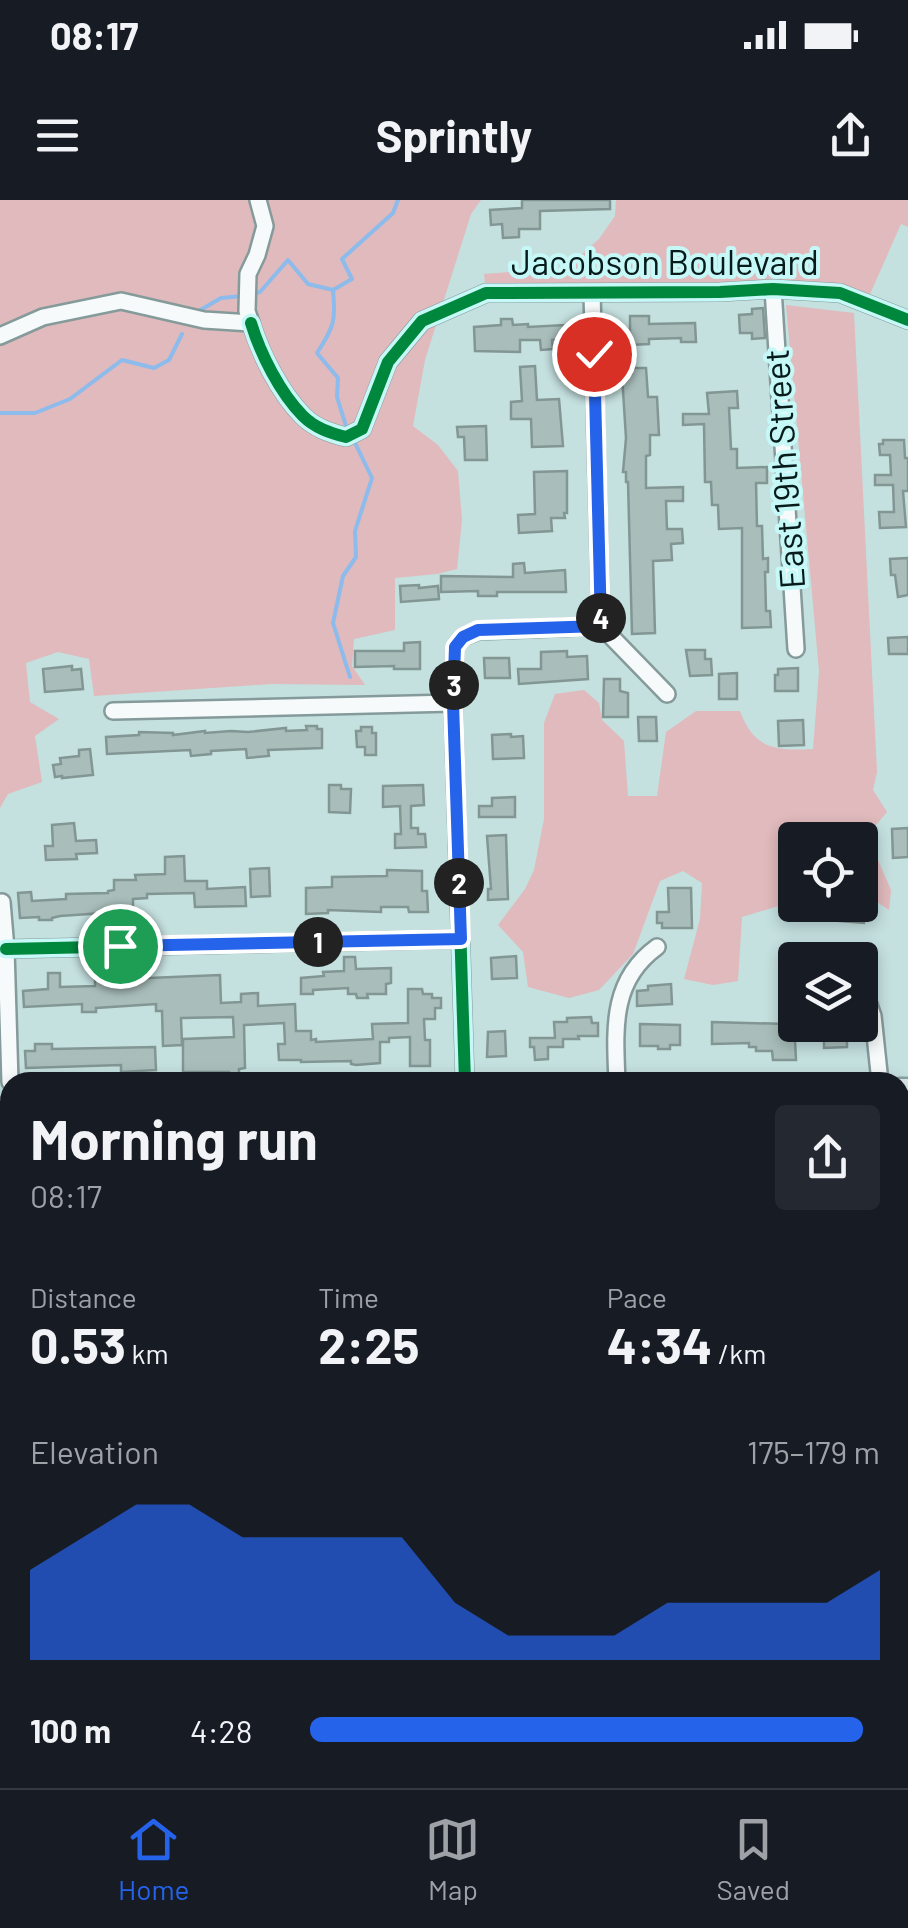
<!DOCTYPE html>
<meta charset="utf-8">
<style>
body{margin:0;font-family:Barlow,sans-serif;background:#242831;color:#f1f3f6;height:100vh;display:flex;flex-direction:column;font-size:38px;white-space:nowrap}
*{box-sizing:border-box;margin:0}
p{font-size:32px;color:#9ea1a6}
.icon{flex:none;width:55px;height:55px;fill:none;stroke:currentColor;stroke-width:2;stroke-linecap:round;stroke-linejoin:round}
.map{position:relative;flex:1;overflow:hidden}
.panel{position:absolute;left:0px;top:872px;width:910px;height:718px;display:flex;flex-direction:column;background:#171b24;border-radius:30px 30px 0 0;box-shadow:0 5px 15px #0003}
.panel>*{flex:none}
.controls{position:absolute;left:778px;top:622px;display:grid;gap:20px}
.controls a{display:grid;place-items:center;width:100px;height:100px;border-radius:10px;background:#171b24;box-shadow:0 5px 15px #0003;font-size:50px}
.pin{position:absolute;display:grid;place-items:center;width:85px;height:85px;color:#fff;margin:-42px;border:5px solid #fff;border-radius:50%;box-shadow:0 2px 10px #0007}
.km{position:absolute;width:50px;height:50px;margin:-25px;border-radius:50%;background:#222;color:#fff;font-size:28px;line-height:50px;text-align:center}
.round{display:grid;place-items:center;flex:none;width:105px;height:105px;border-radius:10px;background:#242831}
.overview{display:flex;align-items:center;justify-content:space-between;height:170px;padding:0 30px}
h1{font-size:55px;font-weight:700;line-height:75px}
.stats{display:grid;grid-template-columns:repeat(3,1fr);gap:15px;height:170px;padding:10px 30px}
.stats div{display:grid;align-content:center}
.stats b{font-size:50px;font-weight:700}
.stats small{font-size:28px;font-weight:400}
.stats p{font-size:28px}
.chart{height:280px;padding:20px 30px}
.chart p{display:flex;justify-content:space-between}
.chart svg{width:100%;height:180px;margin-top:10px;fill:#2563eb;opacity:.7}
ul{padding:0 30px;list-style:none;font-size:32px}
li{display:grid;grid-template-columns:160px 120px 1fr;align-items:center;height:75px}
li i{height:25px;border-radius:12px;background:#2563eb}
.status{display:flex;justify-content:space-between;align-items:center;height:70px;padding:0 50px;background:#171b24;direction:ltr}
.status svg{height:28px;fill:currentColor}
header{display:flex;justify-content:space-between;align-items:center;height:130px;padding:0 30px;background:#171b24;font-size:45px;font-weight:700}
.menu{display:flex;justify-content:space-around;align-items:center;height:140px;border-top:2px solid #363941;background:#171b24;font-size:28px;color:#9ea1a6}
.menu a{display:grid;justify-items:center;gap:5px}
.menu .active{color:#2563eb}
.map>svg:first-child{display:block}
.built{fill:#b3e1e0}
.green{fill:#e0babd}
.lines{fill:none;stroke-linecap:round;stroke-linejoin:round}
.stream{stroke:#8cbbec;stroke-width:4}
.building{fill:#a9bebb;stroke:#829694;stroke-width:2.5}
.minor-casing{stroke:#859a9a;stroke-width:20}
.major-casing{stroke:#86a3a2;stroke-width:25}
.path{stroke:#c1caca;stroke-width:2.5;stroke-dasharray:5 5;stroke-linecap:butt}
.minor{stroke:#f6fafa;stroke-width:15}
.major{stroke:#dbe8e8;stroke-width:20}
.cycleway-casing{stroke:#c6f8f7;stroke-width:19}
.cycleway{stroke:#00873e;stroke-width:12}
.route-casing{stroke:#fff;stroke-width:20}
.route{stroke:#2563eb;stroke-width:12}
.labels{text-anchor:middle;stroke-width:8;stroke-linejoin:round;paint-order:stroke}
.street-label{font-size:35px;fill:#071b1b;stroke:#c6f8f7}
</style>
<div class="status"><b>08:17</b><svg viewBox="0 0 49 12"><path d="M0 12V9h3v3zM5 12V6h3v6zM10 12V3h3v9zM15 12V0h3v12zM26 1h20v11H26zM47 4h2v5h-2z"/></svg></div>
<header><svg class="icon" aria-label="menu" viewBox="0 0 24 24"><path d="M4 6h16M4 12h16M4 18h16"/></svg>Sprintly<svg class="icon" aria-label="share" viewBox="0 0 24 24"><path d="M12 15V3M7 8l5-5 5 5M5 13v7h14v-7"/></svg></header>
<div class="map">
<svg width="908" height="1588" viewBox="0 0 908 1588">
<rect width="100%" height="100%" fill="#c4e0df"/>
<polygon class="built" points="0,1309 10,1309 10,1580 30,1580 31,1588 0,1588"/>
<g class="green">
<polygon points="0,0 481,0 471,14 425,160 413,226 438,245 458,271 462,320 457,369 437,374 395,378 395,430 354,439 352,466 365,485 272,484 94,496 89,459 58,452 26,463 30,502 59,519 35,536 42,582 8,594 0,608"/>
<polygon points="616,0 908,0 908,27 901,24 867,101 822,92 486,93 484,74 566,68 599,39 615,16"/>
<path d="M786,105L854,113L877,572L873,590L887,612L875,626L878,660L891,690L889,710L860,691V640H795V701L742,717L738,781L713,785L684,779L700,719L702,683L683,671L660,681L633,754L599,790L569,798L528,787L523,752L498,725L525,689L534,670L544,619V523L555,494L584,490L599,503L602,520L624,541L628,596H657L666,532L696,511H740C754,549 775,551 813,549L819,471Z"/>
</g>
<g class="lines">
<g class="stream">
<path d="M333,90C336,121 334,127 317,153L338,178L337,197L346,226"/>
<polyline points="252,94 260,92 288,60 308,84 333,90 352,79 342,59 393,13 398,0"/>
<polyline points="197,112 221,98 243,96"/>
<polyline points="0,213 35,213 70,199 122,160 154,168 169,160 182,134"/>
<polyline points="350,477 333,423 343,376 356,357 355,331 372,278 356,245"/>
</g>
</g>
<g class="building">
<polygon points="522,0 610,0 610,9 540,11 540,29 519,29 519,37 503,38 502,24 491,25 490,10 522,8"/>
<polygon points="763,108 765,138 752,139 752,133 740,133 739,115 752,114 752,109"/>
<polygon points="630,116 649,116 649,124 695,123 696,142 681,142 681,138 649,139 649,144 630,145"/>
<polygon points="501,119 512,119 513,125 528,124 528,127 565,125 566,138 552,140 553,149 541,150 540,140 520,140 520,152 475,151 474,127 501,125"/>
<polygon points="535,166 537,200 559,199 563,246 532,247 531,219 511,219 511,202 522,201 520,167"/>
<polygon points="630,168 646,168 648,197 657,197 659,235 650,235 650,255 646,256 646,288 683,287 683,301 666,301 667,329 682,329 683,343 671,344 672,360 653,361 655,433 632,434 628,282 626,282 626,272 623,272 626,238 622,175 631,174"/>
<polygon points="737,191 738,208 729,208 731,249 737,249 737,268 767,267 767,283 756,283 757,326 762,326 763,359 768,358 768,372 765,372 766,411 770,411 771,427 742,428 742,328 719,329 718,305 712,305 711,282 705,282 704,224 683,225 683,214 709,214 707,193"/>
<polygon points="486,226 487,260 465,260 464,237 458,237 457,227"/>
<polygon points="883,240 904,240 905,258 908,258 908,291 903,291 906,327 880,328 879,312 894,312 893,285 875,285 875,275 891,275 890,255 880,255 879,244 883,244"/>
<polygon points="567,271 567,313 564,313 565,318 551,318 552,331 519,333 518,315 535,314 534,272"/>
<polygon points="908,358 908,395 898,397 895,375 891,375 890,359"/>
<polygon points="524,363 525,373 565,370 566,392 497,392 497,396 478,396 478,391 441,392 441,376 513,377 513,364"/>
<polygon points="419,385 419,388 438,386 439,399 401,402 400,386"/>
<polygon points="908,437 908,454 889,454 888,438"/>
<polygon points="420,442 420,469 394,469 394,466 355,467 355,451 404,451 404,443"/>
<polygon points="686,450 705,450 705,459 711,459 712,475 690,476"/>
<polygon points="567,451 567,457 587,456 588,479 519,484 518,469 541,469 541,452"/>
<polygon points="484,458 509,458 510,478 485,478"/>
<polygon points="72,466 72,470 81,469 83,489 45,492 43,469"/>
<polygon points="798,468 798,491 775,491 775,475 778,475 778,469"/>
<polygon points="737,473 737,499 719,499 719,474"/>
<polygon points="604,479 620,479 620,491 628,493 628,517 603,517"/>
<polygon points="638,517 656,517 657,541 639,541"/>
<polygon points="803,520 804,545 779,546 778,521"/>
<polygon points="306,526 317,526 317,529 322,529 322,548 268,550 269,556 247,558 246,549 211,551 211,554 191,556 190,550 107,554 106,537 139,535 139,532 173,533 173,535 205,531 205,533 231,531 248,532 286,528 286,531 307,530"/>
<polygon points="361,527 372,527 372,533 376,533 376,555 365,555 365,547 357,547 356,531 361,531"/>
<polygon points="511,534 511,537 523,536 524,558 493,559 492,535"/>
<polygon points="90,549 93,575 62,578 62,576 55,577 53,565 61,564 60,558 79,556 79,550"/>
<polygon points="329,585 341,585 341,589 351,589 350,613 329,612"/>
<polygon points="423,585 424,605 411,606 411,628 418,628 418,634 425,634 426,647 395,648 395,634 401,634 400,606 383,607 383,586"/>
<polygon points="515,597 515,617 479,617 479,606 492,606 492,598"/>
<polygon points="74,623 76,641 96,640 97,653 76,654 77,659 46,660 45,646 53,646 52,625"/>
<polygon points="908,628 908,657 893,658 892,629"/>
<polygon points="506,635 508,699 488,700 488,689 491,689 487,636"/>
<polygon points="184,656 185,681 207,681 207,689 245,687 246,706 195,707 194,693 147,694 147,698 133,699 133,709 103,710 103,713 60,716 52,718 52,720 39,720 39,717 20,718 18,693 31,692 32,701 66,699 66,694 108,693 108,691 114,690 114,680 136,680 135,675 165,674 165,657"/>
<polygon points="269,668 270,696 251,697 250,669"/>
<polygon points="387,670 422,671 422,691 427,691 428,712 409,712 408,707 381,707 381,712 328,710 328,713 306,714 306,688 332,687 332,677 387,676"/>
<polygon points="668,688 691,688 692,728 662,728 662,723 657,723 657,712 669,712"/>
<polygon points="829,705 865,705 864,723 828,720"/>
<polygon points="516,756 517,778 492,779 491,758"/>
<polygon points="344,757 355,757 356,769 391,768 391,783 386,784 386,794 367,794 368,798 357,798 356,794 348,794 348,788 313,790 313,794 301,794 301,778 324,776 323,772 344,771"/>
<polygon points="48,773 60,773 60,787 95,786 95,774 107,774 107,780 132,779 132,775 148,774 149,778 220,775 221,803 241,802 241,794 258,793 258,806 295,804 296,831 311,831 311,840 316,839 316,842 373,839 372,824 408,823 408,789 422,789 423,794 432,794 432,798 441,798 441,808 435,808 435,819 424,819 425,840 430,840 430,866 410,866 410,837 389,838 389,842 380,842 380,863 356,865 351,864 351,861 301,862 301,860 279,860 278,844 285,844 284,823 244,825 245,868 239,869 239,882 229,882 229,872 183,872 183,839 234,837 233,817 181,818 182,845 163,846 162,811 156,811 156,804 96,808 96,812 82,812 82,804 24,807 23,791 48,789"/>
<polygon points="671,784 672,804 637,806 637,791 648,790 648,786"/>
<polygon points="591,817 592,823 598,823 598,836 578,836 579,839 563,839 563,847 548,847 548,859 535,860 534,847 530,847 530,838 555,838 554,822 567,822 567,818"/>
<polygon points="712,822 787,824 788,840 795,840 796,860 773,860 772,851 756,851 756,847 749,847 749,843 712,844"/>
<polygon points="640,824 680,825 680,845 670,845 670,849 658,849 658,846 640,846"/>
<polygon points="824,825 847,825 847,847 824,848"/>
<polygon points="505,831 506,856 487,857 488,832"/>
<polygon points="35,844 52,844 52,849 155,847 156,870 121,872 121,865 26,868 25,851 35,851"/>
</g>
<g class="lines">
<defs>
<g id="minor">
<polyline points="773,89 796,449"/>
<polyline points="592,93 601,426 667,494"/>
<path d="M251,123C260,153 280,193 303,216C315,228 330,233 346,237L362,229L388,162L422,121L486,93L720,92L773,89L840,93L908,120"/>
<polyline points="0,136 43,117 121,101 204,120 251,123 247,111 248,74 257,55 265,26 258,0"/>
<polyline points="113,511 453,503"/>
<polyline points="2,702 6,749 10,882"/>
<polyline points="6,749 461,739"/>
<polyline points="860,779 873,816 880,882"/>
<polyline points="465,882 453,503 455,447 463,437 478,431 601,426"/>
<path d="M617,882C615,830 610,781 657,747"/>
<polyline points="900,1288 908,1288"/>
<polyline points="0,1350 10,1349"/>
<polyline points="0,1437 10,1436"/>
<polyline points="30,1580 31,1588"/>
<polyline points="229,1580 229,1588"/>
<polyline points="620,1580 620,1588"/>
<polyline points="814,1580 814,1588"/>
<polyline points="478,1588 478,1580"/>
</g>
<g id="major">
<polyline points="900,889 908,889"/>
<polyline points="0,909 10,908"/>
</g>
</defs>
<use href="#minor" class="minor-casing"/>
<use href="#major" class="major-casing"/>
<polyline class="path" points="706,880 706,882"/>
<use href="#minor" class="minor"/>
<use href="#major" class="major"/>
<defs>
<g id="cycleway">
<path d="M251,123C260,153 280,193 303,216C315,228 330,233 346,237L362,229L388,162L422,121L486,93L720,92L773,89L840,93L908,120"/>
<polyline points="6,749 461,739"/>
<polyline points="465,882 453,503 455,447 463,437 478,431 601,426"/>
</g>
</defs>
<use href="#cycleway" class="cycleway-casing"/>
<use href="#cycleway" class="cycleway"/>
</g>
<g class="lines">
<defs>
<polyline id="route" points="120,746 461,739 453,503 455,447 463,437 478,430 601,426 594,154"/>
</defs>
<use href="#route" class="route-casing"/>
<use href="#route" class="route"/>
</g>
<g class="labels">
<g class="street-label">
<text x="665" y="75">Jacobson Boulevard</text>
<text transform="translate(785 269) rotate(-94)" y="12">East 19th Street</text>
</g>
</g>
</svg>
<div class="controls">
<a><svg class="icon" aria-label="locate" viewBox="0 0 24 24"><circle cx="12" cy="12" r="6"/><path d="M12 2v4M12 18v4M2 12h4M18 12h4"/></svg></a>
<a><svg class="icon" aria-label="layers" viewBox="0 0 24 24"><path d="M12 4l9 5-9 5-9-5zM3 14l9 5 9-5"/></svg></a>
</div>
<div class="pin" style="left:120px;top:746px;background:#1e9e55"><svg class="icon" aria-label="arrive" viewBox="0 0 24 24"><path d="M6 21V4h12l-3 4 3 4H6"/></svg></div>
<div class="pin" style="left:594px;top:154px;background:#d93025"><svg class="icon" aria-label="check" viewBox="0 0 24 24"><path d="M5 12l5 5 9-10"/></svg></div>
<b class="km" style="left:318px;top:742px">1</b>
<b class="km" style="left:459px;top:683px">2</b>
<b class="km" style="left:454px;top:485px">3</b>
<b class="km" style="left:601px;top:418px">4</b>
<section class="panel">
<div class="overview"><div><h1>Morning run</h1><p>08:17</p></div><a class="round"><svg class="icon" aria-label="share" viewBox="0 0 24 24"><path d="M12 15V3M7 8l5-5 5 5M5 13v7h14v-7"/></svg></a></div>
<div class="stats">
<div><p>Distance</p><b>0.53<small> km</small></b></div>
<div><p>Time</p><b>2:25</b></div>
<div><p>Pace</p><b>4:34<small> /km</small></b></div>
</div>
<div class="chart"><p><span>Elevation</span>175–179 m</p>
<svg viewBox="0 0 160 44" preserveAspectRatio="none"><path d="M0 44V22L10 14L20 6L30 6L40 14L50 14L60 14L70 14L80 30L90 38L100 38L110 38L120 30L130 30L140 30L150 30L160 22V44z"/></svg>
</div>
<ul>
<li><b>100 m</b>4:28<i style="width:97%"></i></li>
</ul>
</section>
</div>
<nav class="menu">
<a class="active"><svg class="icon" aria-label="home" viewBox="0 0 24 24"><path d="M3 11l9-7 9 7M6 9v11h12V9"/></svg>Home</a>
<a><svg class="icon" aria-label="map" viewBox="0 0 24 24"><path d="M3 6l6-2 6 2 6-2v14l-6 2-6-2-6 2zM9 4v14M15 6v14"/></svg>Map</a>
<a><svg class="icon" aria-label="saved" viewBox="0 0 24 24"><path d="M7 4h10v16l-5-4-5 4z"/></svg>Saved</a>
</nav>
